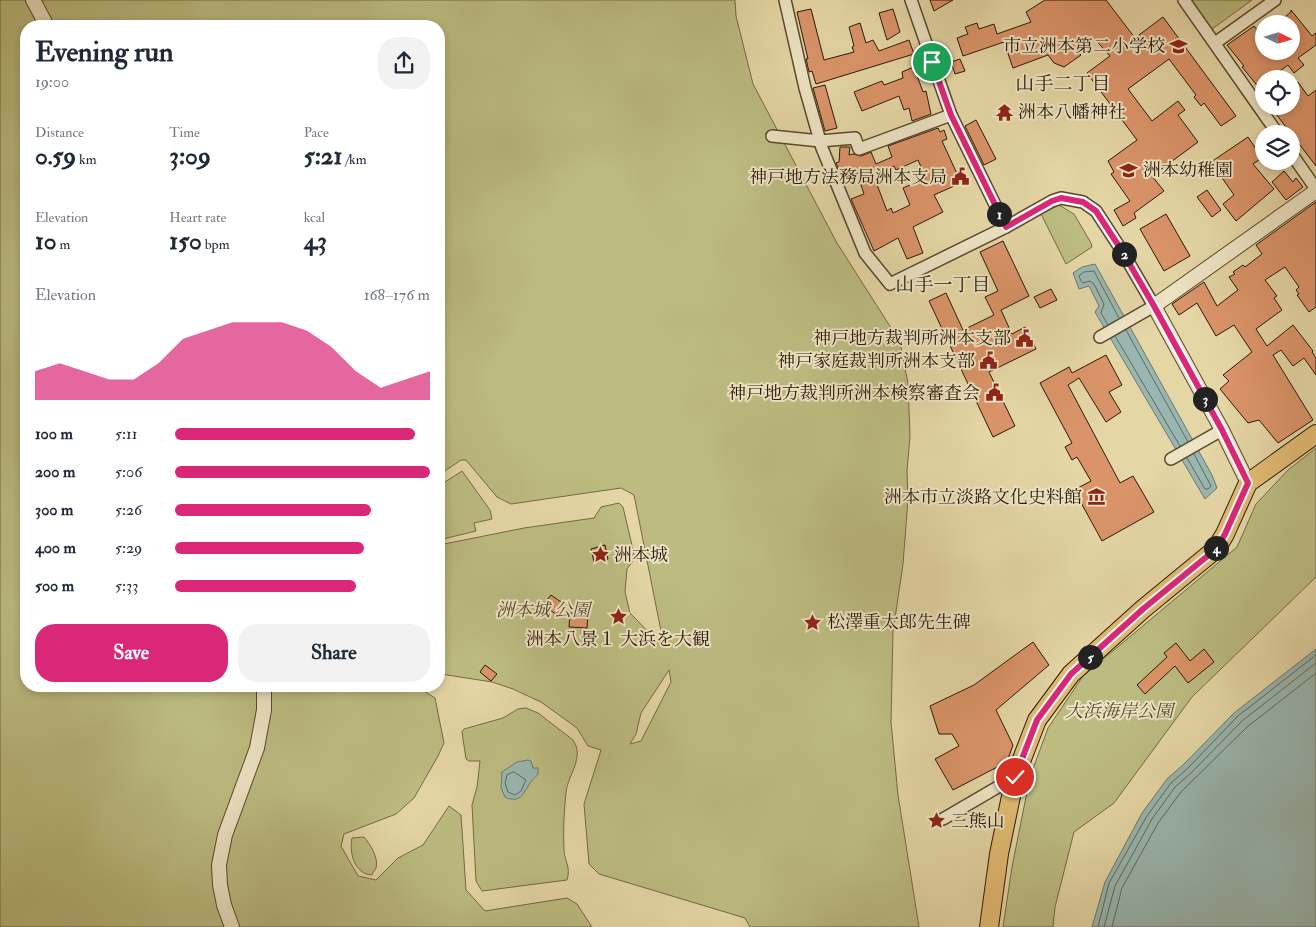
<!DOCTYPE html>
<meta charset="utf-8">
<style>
body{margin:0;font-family:"IM FELL Double Pica","Noto Serif JP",serif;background:#f2f2f3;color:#1f2937;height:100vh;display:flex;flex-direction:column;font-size:19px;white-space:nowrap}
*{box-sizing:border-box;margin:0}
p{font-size:16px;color:#747a83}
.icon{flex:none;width:28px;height:28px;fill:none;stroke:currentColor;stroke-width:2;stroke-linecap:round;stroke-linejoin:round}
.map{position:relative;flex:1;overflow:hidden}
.drawer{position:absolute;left:20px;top:20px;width:425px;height:672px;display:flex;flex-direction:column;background:#fff;border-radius:20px;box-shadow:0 2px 8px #0003}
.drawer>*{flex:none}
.needle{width:32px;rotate:95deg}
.buttons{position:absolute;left:1255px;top:15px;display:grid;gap:10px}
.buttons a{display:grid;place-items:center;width:45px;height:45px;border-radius:50%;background:#fff;box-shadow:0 2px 8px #0003;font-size:25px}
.pin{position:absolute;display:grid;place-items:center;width:42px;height:42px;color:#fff;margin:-21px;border:2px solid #fff;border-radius:50%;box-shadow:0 1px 5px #0007}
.km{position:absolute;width:25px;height:25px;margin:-12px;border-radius:50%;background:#222;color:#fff;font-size:14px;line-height:25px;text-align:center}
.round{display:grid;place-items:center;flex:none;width:52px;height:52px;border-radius:20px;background:#f2f2f3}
.headline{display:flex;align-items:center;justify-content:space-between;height:85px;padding:0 15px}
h1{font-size:28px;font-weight:700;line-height:38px}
.figures{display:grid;grid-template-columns:repeat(3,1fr);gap:8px;height:85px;padding:5px 15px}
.figures div{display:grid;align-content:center}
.figures b{font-size:25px;font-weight:700}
.figures small{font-size:14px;font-weight:400}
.figures p{font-size:14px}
.chart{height:140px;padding:10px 15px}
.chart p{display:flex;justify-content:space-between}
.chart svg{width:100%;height:90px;margin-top:5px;fill:#db2777;opacity:.7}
.primary-button{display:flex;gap:10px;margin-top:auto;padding:10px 15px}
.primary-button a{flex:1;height:58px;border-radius:20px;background:#db2777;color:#fff;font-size:20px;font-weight:700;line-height:58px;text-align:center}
.primary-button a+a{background:#f2f2f3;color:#1f2937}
ul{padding:0 15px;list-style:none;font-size:16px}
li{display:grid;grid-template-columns:80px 60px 1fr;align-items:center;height:38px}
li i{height:12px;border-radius:6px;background:#db2777}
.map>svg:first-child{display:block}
.green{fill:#bcbc81;stroke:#736a44;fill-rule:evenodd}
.water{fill:#99b7b0;stroke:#6d776c}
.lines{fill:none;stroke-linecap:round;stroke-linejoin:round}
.shore{stroke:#62685c;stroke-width:1}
.building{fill:#db9469;stroke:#2a1807;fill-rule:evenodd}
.minor-casing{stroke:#59482e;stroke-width:14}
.tertiary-casing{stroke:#59482e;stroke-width:16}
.primary-casing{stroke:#2a1807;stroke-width:20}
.minor{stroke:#eee4c4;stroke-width:11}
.tertiary{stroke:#eee4c4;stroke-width:14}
.primary{stroke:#e2bb72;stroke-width:18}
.route-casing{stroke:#fff;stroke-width:10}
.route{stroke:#db2777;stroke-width:6}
.labels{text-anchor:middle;stroke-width:4;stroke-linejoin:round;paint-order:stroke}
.poi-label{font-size:18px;fill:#2a1807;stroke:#eee4c4;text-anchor:end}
.park-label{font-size:18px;font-style:italic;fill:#56492c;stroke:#eee4c4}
.neighbourhood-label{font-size:19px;fill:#2a1807;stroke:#eee4c4}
</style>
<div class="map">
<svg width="1316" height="927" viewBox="0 0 1316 927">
<rect width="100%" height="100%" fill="#e5d6a5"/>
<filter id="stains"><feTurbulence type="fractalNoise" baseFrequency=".004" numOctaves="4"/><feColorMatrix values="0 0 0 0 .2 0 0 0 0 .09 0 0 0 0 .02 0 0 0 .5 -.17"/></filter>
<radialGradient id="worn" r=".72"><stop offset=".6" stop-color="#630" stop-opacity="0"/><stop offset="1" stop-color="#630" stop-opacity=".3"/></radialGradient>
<g class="green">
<path d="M0,0H735L736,16L753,84L837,243L900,342L908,384L910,436L907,471L908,500L903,564L893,632L891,722L898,795L919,927H750L745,918L599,874L589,864L584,804L601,750L588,746L577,728L541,702L513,689L492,682L441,674L439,666V545L524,528L594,518L601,507L619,503L623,507L635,558L627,569L625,592L630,613L658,642L663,641L634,495L621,488L511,504L497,497L466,460H461L439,475V26H26V686H416L435,698L444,743L438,756L414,798L396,814L344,834L341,846L358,876L376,880L398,858L423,845L449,806L461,815L466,890L485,911L567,898L577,904L592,927H0ZM669,670L671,682L641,741L630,744L636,734L641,713Z"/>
<polygon points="1187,0 1252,0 1208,32"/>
<polygon points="1059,205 1074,214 1091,243 1092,247 1066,264 1041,214"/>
<polygon points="1316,448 1316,577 1192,697 1114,803 1074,832 1055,907 1053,927 1003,927 1012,867 1030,777 1048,728 1083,676 1237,547 1256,504 1288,470"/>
<polygon points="462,471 490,510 492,519 474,523 476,531 439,540 439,486"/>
<path d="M526,708L538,713L573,740C585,757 568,775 566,792C564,810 563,832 564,850C565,863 571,867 567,880L482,891L476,881L472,805L477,787L480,761H469L466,759L462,732L464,729L503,718L518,709Z"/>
<path d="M364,837C370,844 379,858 376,868C375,870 373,872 372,875C354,874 349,852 352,838Z"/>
</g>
<g class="water">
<polygon points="1095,264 1212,475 1217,488 1205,499 1095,312 1099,306 1089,286 1079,289 1073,273 1082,267"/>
<polygon points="1316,649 1316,927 1092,927 1105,882 1142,813 1167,779 1184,764 1234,713"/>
<path d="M528,760L531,761L533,768H538V774C536,777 532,780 530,783C523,794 520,804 505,797L501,788L502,772L517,762Z"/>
</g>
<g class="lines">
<g class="shore">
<polyline points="1108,325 1101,313 1104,304 1094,284 1090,281 1083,283 1081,281 1079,276 1084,272 1094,271 1119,318"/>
<polyline points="1126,330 1188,442"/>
<polyline points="1115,336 1180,446"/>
<polyline points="1187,458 1205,489 1208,489 1211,486 1194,454"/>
<polygon points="514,772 526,780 521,791 515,795 508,792 505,783 507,775"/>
<polyline points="1098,927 1109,883 1147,816 1171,783 1188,768 1238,716 1316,655"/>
<polyline points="1104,927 1115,886 1152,819 1175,787 1192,772 1242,721 1316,663"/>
<polyline points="1112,927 1122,888 1158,823 1181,792 1247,727 1316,673"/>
</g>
</g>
<g class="building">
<polygon points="930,0 953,0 934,11"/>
<polygon points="1045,0 1106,0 1135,38 1163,17 1236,116 1221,126 1204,103 1201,106 1194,97 1196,95 1169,59 1128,89 1152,121 1178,101 1185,110 1178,115 1198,142 1152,176 1164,191 1134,213 1136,218 1123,226 1114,210 1130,201 1111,174 1114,172 1108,161 1137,140 1087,73 1110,56 1094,38 1077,51 1081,55 1064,67 1054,63 1048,55 1013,68 1004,42 963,56 957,38 968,34 965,27 977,23 979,29 994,24 997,34 1031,22 1026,12"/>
<polygon points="811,9 824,60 854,52 852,47 854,46 849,27 860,23 866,43 873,40 879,51 909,40 914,54 816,84 812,71 809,72 806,59 808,59 797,12"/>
<polygon points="893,9 900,32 887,40 879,13"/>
<polygon points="1291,10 1312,36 1316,33 1316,45 1298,58 1304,65 1294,73 1288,65 1274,75 1277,79 1264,79 1264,94 1242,67 1244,66 1227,45 1254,26 1264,39 1264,51 1291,51 1291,24 1276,24 1291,12"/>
<polygon points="960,59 965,71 955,74 951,62"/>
<polygon points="914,67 923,92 926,91 931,114 912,121 909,108 904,110 899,96 862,111 854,92 882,81 884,85 903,78 902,72"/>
<polygon points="1298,82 1308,96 1316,90 1316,166 1276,114 1287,106 1291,106 1291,87"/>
<polygon points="825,85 837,128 825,131 813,88"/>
<polygon points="976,120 996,159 984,165 965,126"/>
<path d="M938,128L940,132L944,130L947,139L942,141L959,178L951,181L954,186L934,195L943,212L913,227L923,253L907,259L898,238L874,251L851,199L864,194L857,173L842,178L836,163L839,162L840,147H850L849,155L853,154L861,156L871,152L876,164L892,157L888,146ZM918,160L926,178L903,188L910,205L893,213L891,208L887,211L873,174L894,166L896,170Z"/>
<polygon points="1248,137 1262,158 1253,164 1274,189 1236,221 1223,204 1234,195 1211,162"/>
<polygon points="1284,171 1293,182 1296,178 1303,187 1286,200 1272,182"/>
<polygon points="1207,190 1221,210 1212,217 1197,197"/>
<polygon points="1316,202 1316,307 1309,312 1297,295 1299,294 1296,290 1299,287 1285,267 1265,280 1277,296 1274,298 1282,310 1256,329 1267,346 1293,325 1313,351 1312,352 1316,358 1316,375 1304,358 1293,366 1281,350 1273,355 1313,420 1278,443 1259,420 1248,423 1220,389 1229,381 1223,375 1252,352 1234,325 1216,336 1197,303 1179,315 1172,304 1204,282 1217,306 1238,290 1229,277 1235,274 1233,272 1243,265 1245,267 1262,254 1256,245"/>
<polygon points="1166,214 1190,256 1164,271 1140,229"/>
<polygon points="1003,241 1029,296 1001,310 1012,334 1025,327 1036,349 989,372 1015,426 993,437 929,301 946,293 963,330 994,315 985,297 998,291 980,252"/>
<polygon points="1051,289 1057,300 1040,308 1034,297"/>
<polygon points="1106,355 1122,385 1109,392 1121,412 1106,422 1079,378 1068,385 1120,483 1133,476 1154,512 1102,541 1074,490 1091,481 1077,457 1072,460 1065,447 1072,443 1040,383 1069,367 1072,373"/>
<polygon points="605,545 608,559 594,562 591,549"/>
<polygon points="551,595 565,605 557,615 543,605"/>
<polygon points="570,613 588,614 587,628 569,627"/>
<polygon points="1033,642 1049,665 996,710 1013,745 1007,762 953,790 935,759 959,746 952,734 939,734 930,706 974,685"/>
<polygon points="1176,643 1190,661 1204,649 1214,662 1188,683 1175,666 1145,694 1137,685 1167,657 1164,653"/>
<polygon points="485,665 497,674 491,681 480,672"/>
</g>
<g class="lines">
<defs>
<g id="minor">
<polyline points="785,0 805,88 822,148 865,253 890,284 1006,227 1052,201 1061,198 1083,202 1096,211 1122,251 1154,306 1100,337"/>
<polyline points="911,0 951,115 1006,227"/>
<polyline points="1184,0 1278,134"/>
<polyline points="1215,43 1275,0"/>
<polyline points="772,136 820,141 855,138 859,149 951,115"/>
<polyline points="1291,153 1316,189"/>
<polyline points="1171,459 1222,430"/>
<polyline points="943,819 1015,777"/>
</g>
<g id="tertiary">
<polyline points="33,0 47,26"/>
<polyline points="1248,483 1222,430 1154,306 1316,191"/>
<polyline points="232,927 224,905 220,885 219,865 225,835 257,748 264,710 264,686"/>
</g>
<polyline id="primary" points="989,927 999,854 1015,777 1037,720 1071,674 1143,609 1216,549 1225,534 1248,483 1316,434"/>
</defs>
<use href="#minor" class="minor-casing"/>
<use href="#tertiary" class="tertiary-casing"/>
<use href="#primary" class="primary-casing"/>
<use href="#minor" class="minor"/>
<use href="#tertiary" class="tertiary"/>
<use href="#primary" class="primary"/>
</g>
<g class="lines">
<defs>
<polyline id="route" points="932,62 951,115 1006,227 1052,201 1061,198 1083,202 1096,211 1122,251 1154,306 1222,430 1248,483 1225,534 1216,549 1143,609 1071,674 1037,720 1015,777"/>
</defs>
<use href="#route" class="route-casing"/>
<use href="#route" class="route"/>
</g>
<defs>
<symbol id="school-bare" viewBox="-9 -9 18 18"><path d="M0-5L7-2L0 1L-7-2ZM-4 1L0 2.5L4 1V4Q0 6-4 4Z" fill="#8f2418" stroke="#eee4c4" stroke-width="2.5" paint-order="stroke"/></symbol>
<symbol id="temple-bare" viewBox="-9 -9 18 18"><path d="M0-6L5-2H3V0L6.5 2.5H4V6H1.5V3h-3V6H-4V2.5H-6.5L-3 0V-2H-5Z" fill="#8f2418" stroke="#eee4c4" stroke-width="2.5" paint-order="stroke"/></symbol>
<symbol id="civic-bare" viewBox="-9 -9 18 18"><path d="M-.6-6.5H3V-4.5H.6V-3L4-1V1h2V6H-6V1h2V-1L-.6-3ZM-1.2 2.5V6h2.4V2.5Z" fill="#8f2418" stroke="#eee4c4" stroke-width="2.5" paint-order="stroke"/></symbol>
<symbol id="museum-bare" viewBox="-9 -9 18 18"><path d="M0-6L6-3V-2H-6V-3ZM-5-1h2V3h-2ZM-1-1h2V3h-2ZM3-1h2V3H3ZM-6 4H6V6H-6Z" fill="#8f2418" stroke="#eee4c4" stroke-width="2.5" paint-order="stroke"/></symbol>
<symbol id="sight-bare" viewBox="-9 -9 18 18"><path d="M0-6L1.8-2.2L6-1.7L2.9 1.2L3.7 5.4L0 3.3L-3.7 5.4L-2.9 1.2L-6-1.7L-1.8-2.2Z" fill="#8f2418" stroke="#eee4c4" stroke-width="2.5" paint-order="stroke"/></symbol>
</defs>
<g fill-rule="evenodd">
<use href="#school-bare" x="1166" y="34" width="25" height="25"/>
<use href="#temple-bare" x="992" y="100" width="25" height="25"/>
<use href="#school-bare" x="1116" y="158" width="25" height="25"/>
<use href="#civic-bare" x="948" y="164" width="25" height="25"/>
<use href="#civic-bare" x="1012" y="326" width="25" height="25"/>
<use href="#civic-bare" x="976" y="348" width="25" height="25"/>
<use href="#civic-bare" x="982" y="380" width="25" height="25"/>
<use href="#museum-bare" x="1084" y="484" width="25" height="25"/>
<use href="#sight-bare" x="588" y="542" width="25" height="25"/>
<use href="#sight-bare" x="606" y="604" width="25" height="25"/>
<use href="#sight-bare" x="800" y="610" width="25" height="25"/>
<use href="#sight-bare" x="924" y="808" width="25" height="25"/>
</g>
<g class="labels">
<g class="poi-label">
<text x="1165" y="52">市立洲本第二小学校</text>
<text x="1018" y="118" text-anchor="start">洲本八幡神社</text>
<text x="1143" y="176" text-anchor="start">洲本幼稚園</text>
<text x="947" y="183">神戸地方法務局洲本支局</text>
<text x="1011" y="344">神戸地方裁判所洲本支部</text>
<text x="975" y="367">神戸家庭裁判所洲本支部</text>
<text x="980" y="399">神戸地方裁判所洲本検察審査会</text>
<text x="1082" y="503">洲本市立淡路文化史料館</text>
<text x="614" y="561" text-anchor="start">洲本城</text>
<text x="827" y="628" text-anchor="start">松澤重太郎先生碑</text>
<text x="618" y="645" text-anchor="middle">洲本八景１ 大浜を大観</text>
<text x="951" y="827" text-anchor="start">三熊山</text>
</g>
<g class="park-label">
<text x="543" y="616">洲本城 公園</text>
<text x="1119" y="717">大浜海岸公園</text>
</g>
<g class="neighbourhood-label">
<text x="1063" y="90">山手二丁目</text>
<text x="943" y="291">山手一丁目</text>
</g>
</g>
<rect width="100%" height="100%" filter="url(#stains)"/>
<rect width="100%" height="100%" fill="url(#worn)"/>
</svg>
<div class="buttons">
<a><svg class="needle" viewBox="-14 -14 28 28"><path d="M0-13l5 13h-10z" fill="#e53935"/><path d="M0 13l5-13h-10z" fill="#747a83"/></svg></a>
<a><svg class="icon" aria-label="locate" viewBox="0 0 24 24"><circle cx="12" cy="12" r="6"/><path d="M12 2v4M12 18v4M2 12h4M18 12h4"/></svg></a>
<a><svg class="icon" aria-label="layers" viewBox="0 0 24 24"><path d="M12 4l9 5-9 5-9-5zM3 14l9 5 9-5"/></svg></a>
</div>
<div class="pin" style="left:932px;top:62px;background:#1e9e55"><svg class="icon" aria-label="arrive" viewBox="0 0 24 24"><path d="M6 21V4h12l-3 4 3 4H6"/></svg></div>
<div class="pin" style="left:1015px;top:777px;background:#d93025"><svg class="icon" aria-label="check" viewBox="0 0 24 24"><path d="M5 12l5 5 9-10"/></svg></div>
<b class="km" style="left:999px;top:214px">1</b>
<b class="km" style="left:1124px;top:254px">2</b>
<b class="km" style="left:1205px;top:399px">3</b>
<b class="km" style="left:1216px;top:548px">4</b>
<b class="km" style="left:1090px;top:657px">5</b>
<section class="drawer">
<div class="headline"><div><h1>Evening run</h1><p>19:00</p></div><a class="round"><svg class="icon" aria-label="share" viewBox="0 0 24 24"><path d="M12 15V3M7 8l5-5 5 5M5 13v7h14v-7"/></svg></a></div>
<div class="figures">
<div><p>Distance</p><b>0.59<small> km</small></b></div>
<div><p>Time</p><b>3:09</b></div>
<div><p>Pace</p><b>5:21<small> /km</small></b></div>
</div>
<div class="figures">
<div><p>Elevation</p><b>10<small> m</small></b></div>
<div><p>Heart rate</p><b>150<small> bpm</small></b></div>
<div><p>kcal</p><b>43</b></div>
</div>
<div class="chart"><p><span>Elevation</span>168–176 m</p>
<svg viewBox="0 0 160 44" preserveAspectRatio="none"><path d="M0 44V30L10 26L20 30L30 34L40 34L50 26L60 14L70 10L80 6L90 6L100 6L110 10L120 18L130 30L140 38L150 34L160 30V44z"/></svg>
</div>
<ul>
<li><b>100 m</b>5:11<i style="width:94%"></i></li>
<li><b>200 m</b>5:06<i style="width:100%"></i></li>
<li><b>300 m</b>5:26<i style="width:77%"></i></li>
<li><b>400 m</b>5:29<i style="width:74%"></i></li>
<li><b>500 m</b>5:33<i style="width:71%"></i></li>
</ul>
<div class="primary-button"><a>Save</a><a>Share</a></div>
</section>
</div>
